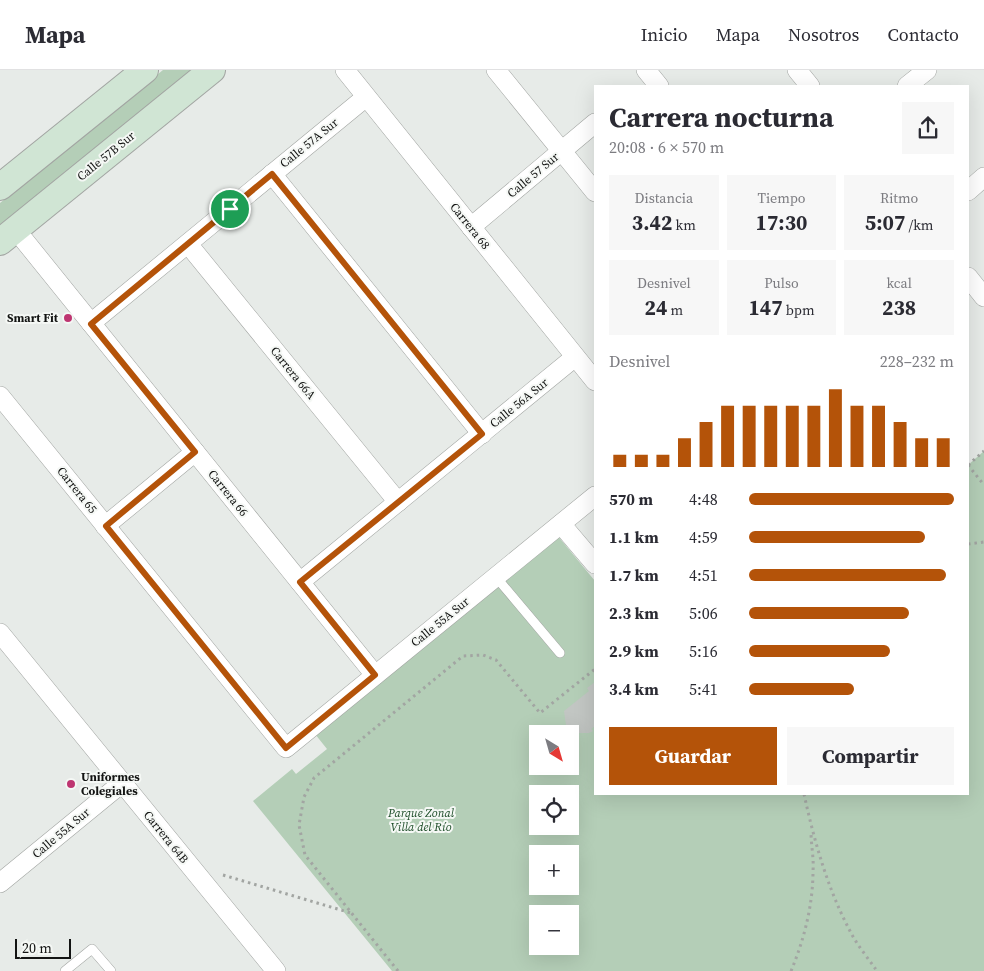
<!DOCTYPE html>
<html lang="es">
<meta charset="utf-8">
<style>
body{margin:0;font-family:"Source Serif 4",serif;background:#f7f7f7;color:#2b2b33;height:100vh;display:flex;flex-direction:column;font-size:19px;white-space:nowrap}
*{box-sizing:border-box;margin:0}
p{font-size:16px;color:#7c7c81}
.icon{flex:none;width:28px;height:28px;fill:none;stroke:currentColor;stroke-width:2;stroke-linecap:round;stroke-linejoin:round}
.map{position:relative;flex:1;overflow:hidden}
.drawer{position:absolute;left:594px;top:15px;width:375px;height:710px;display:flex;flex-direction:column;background:#fff;border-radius:0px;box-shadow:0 5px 20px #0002}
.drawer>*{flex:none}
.needle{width:32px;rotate:143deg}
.buttons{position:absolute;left:529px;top:655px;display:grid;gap:10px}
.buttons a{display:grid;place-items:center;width:50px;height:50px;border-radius:0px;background:#fff;box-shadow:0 5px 20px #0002;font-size:25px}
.scale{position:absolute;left:15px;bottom:12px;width:56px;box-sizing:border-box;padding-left:5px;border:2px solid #131413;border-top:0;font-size:14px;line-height:18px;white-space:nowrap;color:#131413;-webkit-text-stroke:4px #f5f8f5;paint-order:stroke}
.pin{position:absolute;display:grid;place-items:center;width:42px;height:42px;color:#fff;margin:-21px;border:2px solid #fff;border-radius:50%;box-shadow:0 1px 5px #0007}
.round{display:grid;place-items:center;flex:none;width:52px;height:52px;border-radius:0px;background:#f7f7f7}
.summary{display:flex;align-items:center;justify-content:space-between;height:85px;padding:0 15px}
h1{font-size:28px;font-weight:700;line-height:38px}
.stats{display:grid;grid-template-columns:repeat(3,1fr);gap:8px;height:85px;padding:5px 15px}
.stats div{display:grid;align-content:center;border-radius:0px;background:#f7f7f7;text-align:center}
.stats b{font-size:21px;font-weight:700}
.stats small{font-size:14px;font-weight:400}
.stats p{font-size:14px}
.chart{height:140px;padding:10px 15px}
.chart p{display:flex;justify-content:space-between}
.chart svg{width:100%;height:90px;margin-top:5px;stroke:#b45309;stroke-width:6}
.button{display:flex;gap:10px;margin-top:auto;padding:10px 15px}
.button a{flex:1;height:58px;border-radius:0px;background:#b45309;color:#fff;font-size:20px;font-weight:700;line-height:58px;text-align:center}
.button a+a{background:#f7f7f7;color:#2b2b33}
ul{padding:0 15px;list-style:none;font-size:16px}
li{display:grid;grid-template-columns:80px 60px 1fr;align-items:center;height:38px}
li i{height:12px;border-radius:6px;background:#b45309}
header{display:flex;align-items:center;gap:30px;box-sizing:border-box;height:70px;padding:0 25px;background:#fff;border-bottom:1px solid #e1e1e2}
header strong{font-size:24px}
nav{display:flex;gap:28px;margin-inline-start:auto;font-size:18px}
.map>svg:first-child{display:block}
.green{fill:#b4ceb7;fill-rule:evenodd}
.building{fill:#c2c6c3}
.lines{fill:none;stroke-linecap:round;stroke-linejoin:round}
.lane-casing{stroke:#a2a5a2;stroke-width:10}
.street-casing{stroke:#a2a5a2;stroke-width:20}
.secondary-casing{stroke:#a2a5a2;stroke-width:28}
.path{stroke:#a2a5a2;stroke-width:3;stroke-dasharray:2.5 4;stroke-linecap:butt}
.lane{stroke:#fff;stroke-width:9}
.street{stroke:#fff;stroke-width:19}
.secondary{stroke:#d0e5d4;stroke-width:26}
.route-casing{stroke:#fff;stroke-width:10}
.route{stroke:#b45309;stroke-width:6}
.poi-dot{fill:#be3571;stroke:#f5f8f5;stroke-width:2}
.labels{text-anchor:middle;stroke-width:4;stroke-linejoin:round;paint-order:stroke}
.street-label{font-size:12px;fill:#131413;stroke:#f5f8f5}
.poi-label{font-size:12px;font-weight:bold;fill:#131413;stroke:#f5f8f5;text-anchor:end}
.park-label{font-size:12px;font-style:italic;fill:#1d4d28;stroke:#f5f8f5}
</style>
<header>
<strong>Mapa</strong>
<nav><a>Inicio</a><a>Mapa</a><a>Nosotros</a><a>Contacto</a></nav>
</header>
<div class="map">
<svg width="984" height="901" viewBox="0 0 984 901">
<rect width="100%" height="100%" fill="#e7ebe8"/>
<g class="green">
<polygon points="163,0 192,0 0,156 0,133"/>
<path d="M984,381V901H392L253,731L292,699L296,704L327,679L315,664L557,465L595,511V724H968V395ZM538,664H570V696H538ZM538,724H570V756H538ZM538,784H570V816H538ZM538,844H570V876H538Z"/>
</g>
<polygon class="building" points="595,612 595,656 591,659 593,661 589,663 576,663 570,660 566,655 564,641 589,621 587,618"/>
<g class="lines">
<defs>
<g id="lane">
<polyline points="496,507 560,583"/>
<polyline points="65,901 92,879 111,901"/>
</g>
<g id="street">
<polyline points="345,0 595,311"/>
<polyline points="496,0 595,122"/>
<polyline points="646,0 659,16"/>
<polyline points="797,0 810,16"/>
<polyline points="907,16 927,0"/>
<polyline points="272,104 482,364"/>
<polyline points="968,121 984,107"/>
<polyline points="471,157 595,53"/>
<polyline points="24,170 375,605"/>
<polyline points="188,174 398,432"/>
<polyline points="968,207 984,227"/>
<polyline points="91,253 366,27"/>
<polyline points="0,326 286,678 595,426"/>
<polyline points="561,454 595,494"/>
<polyline points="105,456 195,382"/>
<polyline points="300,512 575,287"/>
<polyline points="0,563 276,901"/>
<polyline points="0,813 122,713"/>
</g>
<g id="secondary">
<polyline points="0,117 145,0"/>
<polyline points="0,172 212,0"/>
</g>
</defs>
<use href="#lane" class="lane-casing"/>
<use href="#street" class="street-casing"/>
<use href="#secondary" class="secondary-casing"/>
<g class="path">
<polyline points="968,395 984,415"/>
<polyline points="968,395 984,381"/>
<polyline points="968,474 984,472"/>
<path d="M804,724C814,770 827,817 849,859C856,874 868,888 877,901"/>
<polyline points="223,805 351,843"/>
<polyline points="398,901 305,785 299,755 304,727 314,708 463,586 483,585 496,590 540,643 595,599"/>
<path d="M791,901C804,870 813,835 813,801C814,788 811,775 811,762"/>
</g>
<use href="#lane" class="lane"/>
<use href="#street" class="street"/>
<use href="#secondary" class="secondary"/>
</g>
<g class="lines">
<defs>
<polygon id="route" points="272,104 482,364 300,512 375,605 286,678 106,456 195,382 91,254"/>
</defs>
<use href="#route" class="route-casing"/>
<use href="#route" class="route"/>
</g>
<g class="poi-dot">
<circle cx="68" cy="248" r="5"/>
<circle cx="71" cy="714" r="5"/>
</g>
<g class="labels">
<g class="street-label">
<text transform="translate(309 73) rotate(-39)" y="4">Calle 57A Sur</text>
<text transform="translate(106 86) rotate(-39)" y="4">Calle 57B Sur</text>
<text transform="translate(533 105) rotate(-40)" y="4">Calle 57 Sur</text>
<text transform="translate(470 156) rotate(51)" y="4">Carrera 68</text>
<text transform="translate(293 303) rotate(51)" y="4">Carrera 66A</text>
<text transform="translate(519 333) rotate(-39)" y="4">Calle 56A Sur</text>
<text transform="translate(77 420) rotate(51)" y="4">Carrera 65</text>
<text transform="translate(228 423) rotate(51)" y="4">Carrera 66</text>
<text transform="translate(440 552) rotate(-39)" y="4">Calle 55A Sur</text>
<text transform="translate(61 763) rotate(-40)" y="4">Calle 55A Sur</text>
<text transform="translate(166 767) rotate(51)" y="4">Carrera 64B</text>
</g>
<g class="poi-label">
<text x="58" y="252">Smart Fit</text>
<text x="81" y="711" text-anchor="start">Uniformes<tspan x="81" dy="14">Colegiales</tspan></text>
</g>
<g class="park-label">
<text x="421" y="747">Parque Zonal<tspan x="421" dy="14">Villa del Río</tspan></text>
</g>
</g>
</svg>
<div class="buttons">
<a><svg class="needle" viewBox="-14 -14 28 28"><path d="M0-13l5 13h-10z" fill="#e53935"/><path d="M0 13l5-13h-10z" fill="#7c7c81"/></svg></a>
<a><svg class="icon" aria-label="locate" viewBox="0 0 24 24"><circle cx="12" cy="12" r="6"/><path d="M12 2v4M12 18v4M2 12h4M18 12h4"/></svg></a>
<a>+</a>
<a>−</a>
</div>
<div class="scale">20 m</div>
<div class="pin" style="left:230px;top:139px;background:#1e9e55"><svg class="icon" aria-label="arrive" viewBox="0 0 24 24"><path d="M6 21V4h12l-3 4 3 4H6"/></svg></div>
<section class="drawer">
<div class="summary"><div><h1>Carrera nocturna</h1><p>20:08 · 6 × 570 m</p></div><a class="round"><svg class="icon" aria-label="share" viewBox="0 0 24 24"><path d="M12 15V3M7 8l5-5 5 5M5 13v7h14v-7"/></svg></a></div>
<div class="stats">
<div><p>Distancia</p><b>3.42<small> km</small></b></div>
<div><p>Tiempo</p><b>17:30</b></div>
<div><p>Ritmo</p><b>5:07<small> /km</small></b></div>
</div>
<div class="stats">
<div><p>Desnivel</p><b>24<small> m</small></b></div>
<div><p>Pulso</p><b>147<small> bpm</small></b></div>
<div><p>kcal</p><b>238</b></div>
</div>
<div class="chart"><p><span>Desnivel</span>228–232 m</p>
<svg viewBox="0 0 160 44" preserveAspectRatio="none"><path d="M5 44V38M15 44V38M25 44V38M35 44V30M45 44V22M55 44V14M65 44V14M75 44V14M85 44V14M95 44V14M105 44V6M115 44V14M125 44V14M135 44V22M145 44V30M155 44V30"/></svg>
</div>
<ul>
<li><b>570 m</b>4:48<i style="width:100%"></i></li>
<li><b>1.1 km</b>4:59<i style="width:86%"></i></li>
<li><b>1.7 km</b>4:51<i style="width:96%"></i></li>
<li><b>2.3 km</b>5:06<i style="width:78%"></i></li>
<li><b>2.9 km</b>5:16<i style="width:69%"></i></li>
<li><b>3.4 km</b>5:41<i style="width:51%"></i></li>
</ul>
<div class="button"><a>Guardar</a><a>Compartir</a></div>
</section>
</div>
